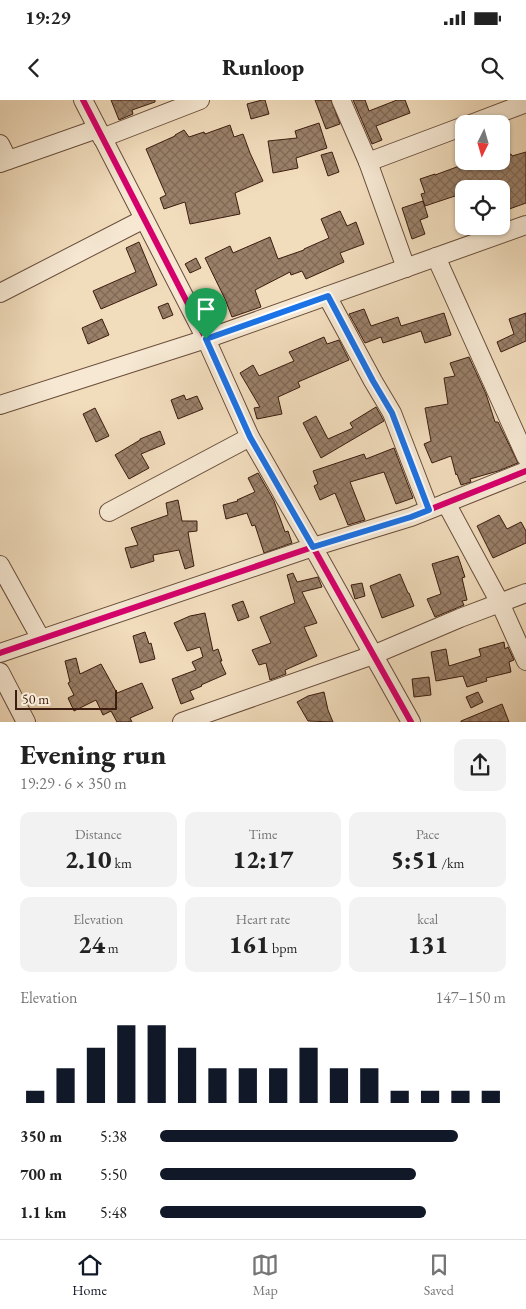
<!DOCTYPE html>
<meta charset="utf-8">
<style>
body{margin:0;font-family:"EB Garamond",serif;background:#f2f2f2;color:#222;height:100vh;display:flex;flex-direction:column;font-size:19px;white-space:nowrap}
*{box-sizing:border-box;margin:0}
p{font-size:16px;color:#767676}
.icon{flex:none;width:28px;height:28px;fill:none;stroke:currentColor;stroke-width:2;stroke-linecap:round;stroke-linejoin:round}
.map{position:relative;height:622px;overflow:hidden}
.side{display:flex;flex-direction:column;background:#fff;flex:1}
.side>*{flex:none}
.needle{width:32px;rotate:185deg}
.buttons{position:absolute;left:455px;top:15px;display:grid;gap:10px}
.buttons a{display:grid;place-items:center;width:55px;height:55px;border-radius:10px;background:#fff;box-shadow:0 1px 4px #0004;font-size:25px}
.scale{position:absolute;left:15px;bottom:12px;width:102px;box-sizing:border-box;padding-left:5px;border:2px solid #3c1d0f;border-top:0;font-size:14px;line-height:18px;white-space:nowrap;color:#3c1d0f;-webkit-text-stroke:4px #f6e8d3;paint-order:stroke}
.pin{position:absolute;display:grid;place-items:center;width:42px;height:42px;color:#fff;margin:-51px -21px;border-radius:50% 50% 50% 0;rotate:-45deg;box-shadow:0 0 5px #0007}
.pin .icon{rotate:45deg}
.round{display:grid;place-items:center;flex:none;width:52px;height:52px;border-radius:10px;background:#f2f2f2}
.summary{display:flex;align-items:center;justify-content:space-between;height:85px;padding:0 20px}
h1{font-size:28px;font-weight:800;line-height:38px}
.figures{display:grid;grid-template-columns:repeat(3,1fr);gap:8px;height:85px;padding:5px 20px}
.figures div{display:grid;align-content:center;border-radius:10px;background:#f2f2f2;text-align:center}
.figures b{font-size:25px;font-weight:800}
.figures small{font-size:14px;font-weight:400}
.figures p{font-size:14px}
.chart{height:140px;padding:10px 20px}
.chart p{display:flex;justify-content:space-between}
.chart svg{width:100%;height:90px;margin-top:5px;stroke:#111827;stroke-width:6}
ul{padding:0 20px;list-style:none;font-size:16px}
li{display:grid;grid-template-columns:80px 60px 1fr;align-items:center;height:38px}
li i{height:12px;border-radius:6px;background:#111827}
.status{display:flex;justify-content:space-between;align-items:center;height:35px;padding:0 25px;background:#fff;direction:ltr}
.status svg{height:14px;fill:currentColor}
header{display:flex;justify-content:space-between;align-items:center;height:65px;padding:0 20px;background:#fff;font-size:22px;font-weight:800}
.tabs{display:flex;justify-content:space-around;align-items:center;height:70px;border-top:1px solid #e0e0e0;background:#fff;font-size:14px;color:#767676}
.tabs a{display:grid;justify-items:center;gap:2px}
.tabs .active{color:#111827}
.map>svg:first-child{display:block}
.building{fill:url(#building-cross-hatch);stroke:#3c1d0f}
.lines{fill:none;stroke-linecap:round;stroke-linejoin:round}
.minor-casing{stroke:#694d3a;stroke-width:20}
.minor{stroke:#f6e8d3;stroke-width:18}
.cycleway-casing{stroke:#f6e8d3;stroke-width:9}
.cycleway{stroke:#d6006c;stroke-width:6}
.route-casing{stroke:#fff;stroke-width:10}
.route{stroke:#1a73e8;stroke-width:6}
</style>
<div class="status"><b>19:29</b><svg viewBox="0 0 49 12"><path d="M0 12V9h3v3zM5 12V6h3v6zM10 12V3h3v9zM15 12V0h3v12zM26 1h20v11H26zM47 4h2v5h-2z"/></svg></div>
<header><svg class="icon" aria-label="back" viewBox="0 0 24 24"><path d="M15 5l-7 7 7 7"/></svg>Runloop<svg class="icon" aria-label="search" viewBox="0 0 24 24"><circle cx="10" cy="10" r="6"/><path d="M15 15l6 6"/></svg></header>
<div class="map">
<svg width="526" height="622" viewBox="0 0 526 622">
<defs>
<pattern id="building-cross-hatch" width="8" height="8" patternUnits="userSpaceOnUse" patternTransform="scale(1.25)"><rect width="8" height="8" fill="#9a8069"/><path d="M0 0l8 8M0 8l8-8" fill="none" stroke="#7f6855"/></pattern>
</defs>
<rect width="100%" height="100%" fill="#f1dcbc"/>
<filter id="stains"><feTurbulence type="fractalNoise" baseFrequency=".004" numOctaves="4"/><feColorMatrix values="0 0 0 0 .2 0 0 0 0 .09 0 0 0 0 .02 0 0 0 .5 -.17"/></filter>
<radialGradient id="worn" r=".72"><stop offset=".6" stop-color="#630" stop-opacity="0"/><stop offset="1" stop-color="#630" stop-opacity=".3"/></radialGradient>
<g class="building">
<polygon points="111,0 155,0 155,2 132,10 133,14 119,20"/>
<polygon points="262,0 265,0 269,14 251,19 247,4"/>
<polygon points="315,0 331,0 340,24 326,29"/>
<polygon points="353,0 365,0 369,11 397,0 405,0 410,13 376,26 382,40 372,44"/>
<polygon points="319,23 327,48 296,58 298,68 273,73 268,41 297,38 295,31"/>
<polygon points="230,25 234,37 243,34 250,53 263,81 235,93 240,114 190,124 185,102 164,109 160,98 166,95 146,49 175,36 175,35 184,30 189,37 204,32 205,34"/>
<polygon points="332,52 339,72 328,76 321,55"/>
<polygon points="526,52 526,103 501,112 501,89 464,89 464,93 425,106 421,94 425,93 420,79 435,74 435,75 473,61 501,61 501,57 511,54 512,56"/>
<polygon points="423,101 428,117 420,120 425,134 412,139 402,108"/>
<polygon points="340,111 347,126 356,122 364,144 340,153 344,162 306,179 302,171 291,175 290,172 255,190 261,207 232,217 225,199 205,158 230,146 233,153 270,137 278,159 304,150 304,149 329,138 321,119"/>
<polygon points="139,142 157,185 101,209 93,191 136,172 126,148"/>
<polygon points="196,158 201,168 190,173 185,164"/>
<polygon points="168,203 173,215 163,219 158,207"/>
<polygon points="364,209 371,226 398,217 401,226 444,213 451,235 425,243 421,231 383,243 381,237 365,243 349,214"/>
<polygon points="526,213 526,241 501,252 497,242 514,234 509,219"/>
<polygon points="102,219 109,235 88,244 82,228"/>
<polygon points="324,237 327,244 339,240 349,260 298,282 300,287 278,297 282,314 257,319 254,308 260,307 240,273 253,265 259,276 294,261 289,252"/>
<polygon points="469,257 486,294 495,322 498,322 518,363 498,371 470,379 471,382 461,385 457,374 456,375 451,356 432,363 424,344 431,341 425,308 448,304 444,278 455,276 450,263"/>
<polygon points="184,295 186,300 197,296 203,309 178,319 171,300"/>
<polygon points="376,307 384,321 321,358 303,323 316,316 328,339 353,328 350,323"/>
<polygon points="95,308 109,336 96,342 83,314"/>
<polygon points="160,331 165,344 141,354 149,368 129,379 115,355 140,340 140,339"/>
<polygon points="394,348 413,398 396,404 384,372 350,382 365,420 348,425 335,393 320,400 314,386 318,384 313,371 364,354 366,359"/>
<polygon points="258,373 274,401 285,432 288,431 292,443 264,453 255,425 252,426 247,413 226,419 223,405 238,401 237,400 255,392 248,378"/>
<polygon points="178,400 182,421 197,421 197,431 188,432 194,466 185,469 179,450 153,455 154,461 131,468 125,448 138,445 131,428 168,415 166,403"/>
<polygon points="499,415 507,429 521,422 526,431 526,443 493,458 477,426"/>
<polygon points="458,456 465,477 462,478 467,500 462,501 464,505 435,517 427,499 441,494 432,464"/>
<polygon points="293,473 297,482 318,477 322,487 302,492 317,523 304,527 317,556 285,570 286,574 270,580 266,563 259,565 252,550 271,543 260,517 295,503 287,475"/>
<polygon points="400,474 408,493 409,493 414,506 382,518 370,486"/>
<polygon points="362,483 365,496 355,499 351,485"/>
<polygon points="243,501 249,517 238,521 232,505"/>
<polygon points="205,513 213,551 218,549 222,561 220,561 226,574 201,585 202,586 190,591 194,599 181,604 172,579 196,570 192,562 203,557 200,547 187,551 174,523 190,516"/>
<polygon points="145,532 149,544 151,543 155,559 140,563 133,536"/>
<polygon points="504,542 505,549 508,547 514,560 509,562 511,572 486,578 487,581 467,587 463,576 436,581 431,552 446,549 449,566 481,556 479,549"/>
<polygon points="76,558 80,574 101,564 117,593 142,583 153,608 130,618 132,622 117,622 111,611 103,615 96,600 74,611 68,598 74,595 68,583 70,582 65,561"/>
<polygon points="429,577 431,595 414,597 412,579"/>
<polygon points="324,592 328,610 333,622 308,621 297,602 308,596"/>
<polygon points="478,592 483,602 471,608 466,597"/>
<polygon points="502,604 509,622 461,622 461,621"/>
</g>
<g class="lines">
<defs>
<g id="minor">
<polyline points="83,0 206,239 250,337 313,447 411,622"/>
<polyline points="341,0 368,62 406,168"/>
<polyline points="471,24 526,3"/>
<polyline points="102,38 200,0"/>
<polyline points="0,44 8,60"/>
<polyline points="368,62 464,26"/>
<polyline points="0,63 97,29"/>
<polyline points="436,157 526,357"/>
<polyline points="0,193 144,119"/>
<polyline points="327,196 373,281 392,313 429,409"/>
<polyline points="0,305 206,239 526,125"/>
<polyline points="446,403 500,503 526,561"/>
<polyline points="109,412 250,337"/>
<polyline points="0,465 41,539"/>
<polyline points="0,553 313,447 411,417 526,371"/>
<polyline points="0,572 26,622"/>
<polyline points="182,622 373,555 460,518 526,493"/>
</g>
</defs>
<use href="#minor" class="minor-casing"/>
<use href="#minor" class="minor"/>
<defs>
<g id="cycleway">
<polyline points="83,0 206,239 250,337 313,447 411,622"/>
<polyline points="0,553 313,447 411,417 526,371"/>
</g>
</defs>
<use href="#cycleway" class="cycleway-casing"/>
<use href="#cycleway" class="cycleway"/>
</g>
<g class="lines">
<defs>
<polygon id="route" points="328,196 373,281 392,313 429,410 411,417 313,447 250,337 206,239"/>
</defs>
<use href="#route" class="route-casing"/>
<use href="#route" class="route"/>
</g>
<rect width="100%" height="100%" filter="url(#stains)"/>
<rect width="100%" height="100%" fill="url(#worn)"/>
</svg>
<div class="buttons">
<a><svg class="needle" viewBox="-14 -14 28 28"><path d="M0-13l5 13h-10z" fill="#e53935"/><path d="M0 13l5-13h-10z" fill="#767676"/></svg></a>
<a><svg class="icon" aria-label="locate" viewBox="0 0 24 24"><circle cx="12" cy="12" r="6"/><path d="M12 2v4M12 18v4M2 12h4M18 12h4"/></svg></a>
</div>
<div class="scale">50 m</div>
<div class="pin" style="left:206px;top:239px;background:#1e9e55"><svg class="icon" aria-label="arrive" viewBox="0 0 24 24"><path d="M6 21V4h12l-3 4 3 4H6"/></svg></div>
</div>
<section class="side">
<div class="summary"><div><h1>Evening run</h1><p>19:29 · 6 × 350 m</p></div><a class="round"><svg class="icon" aria-label="share" viewBox="0 0 24 24"><path d="M12 15V3M7 8l5-5 5 5M5 13v7h14v-7"/></svg></a></div>
<div class="figures">
<div><p>Distance</p><b>2.10<small> km</small></b></div>
<div><p>Time</p><b>12:17</b></div>
<div><p>Pace</p><b>5:51<small> /km</small></b></div>
</div>
<div class="figures">
<div><p>Elevation</p><b>24<small> m</small></b></div>
<div><p>Heart rate</p><b>161<small> bpm</small></b></div>
<div><p>kcal</p><b>131</b></div>
</div>
<div class="chart"><p><span>Elevation</span>147–150 m</p>
<svg viewBox="0 0 160 44" preserveAspectRatio="none"><path d="M5 44V38M15 44V27M25 44V17M35 44V6M45 44V6M55 44V17M65 44V27M75 44V27M85 44V27M95 44V17M105 44V27M115 44V27M125 44V38M135 44V38M145 44V38M155 44V38"/></svg>
</div>
<ul>
<li><b>350 m</b>5:38<i style="width:86%"></i></li>
<li><b>700 m</b>5:50<i style="width:74%"></i></li>
<li><b>1.1 km</b>5:48<i style="width:77%"></i></li>
</ul>
</section>
<nav class="tabs">
<a class="active"><svg class="icon" aria-label="home" viewBox="0 0 24 24"><path d="M3 11l9-7 9 7M6 9v11h12V9"/></svg>Home</a>
<a><svg class="icon" aria-label="map" viewBox="0 0 24 24"><path d="M3 6l6-2 6 2 6-2v14l-6 2-6-2-6 2zM9 4v14M15 6v14"/></svg>Map</a>
<a><svg class="icon" aria-label="saved" viewBox="0 0 24 24"><path d="M7 4h10v16l-5-4-5 4z"/></svg>Saved</a>
</nav>
